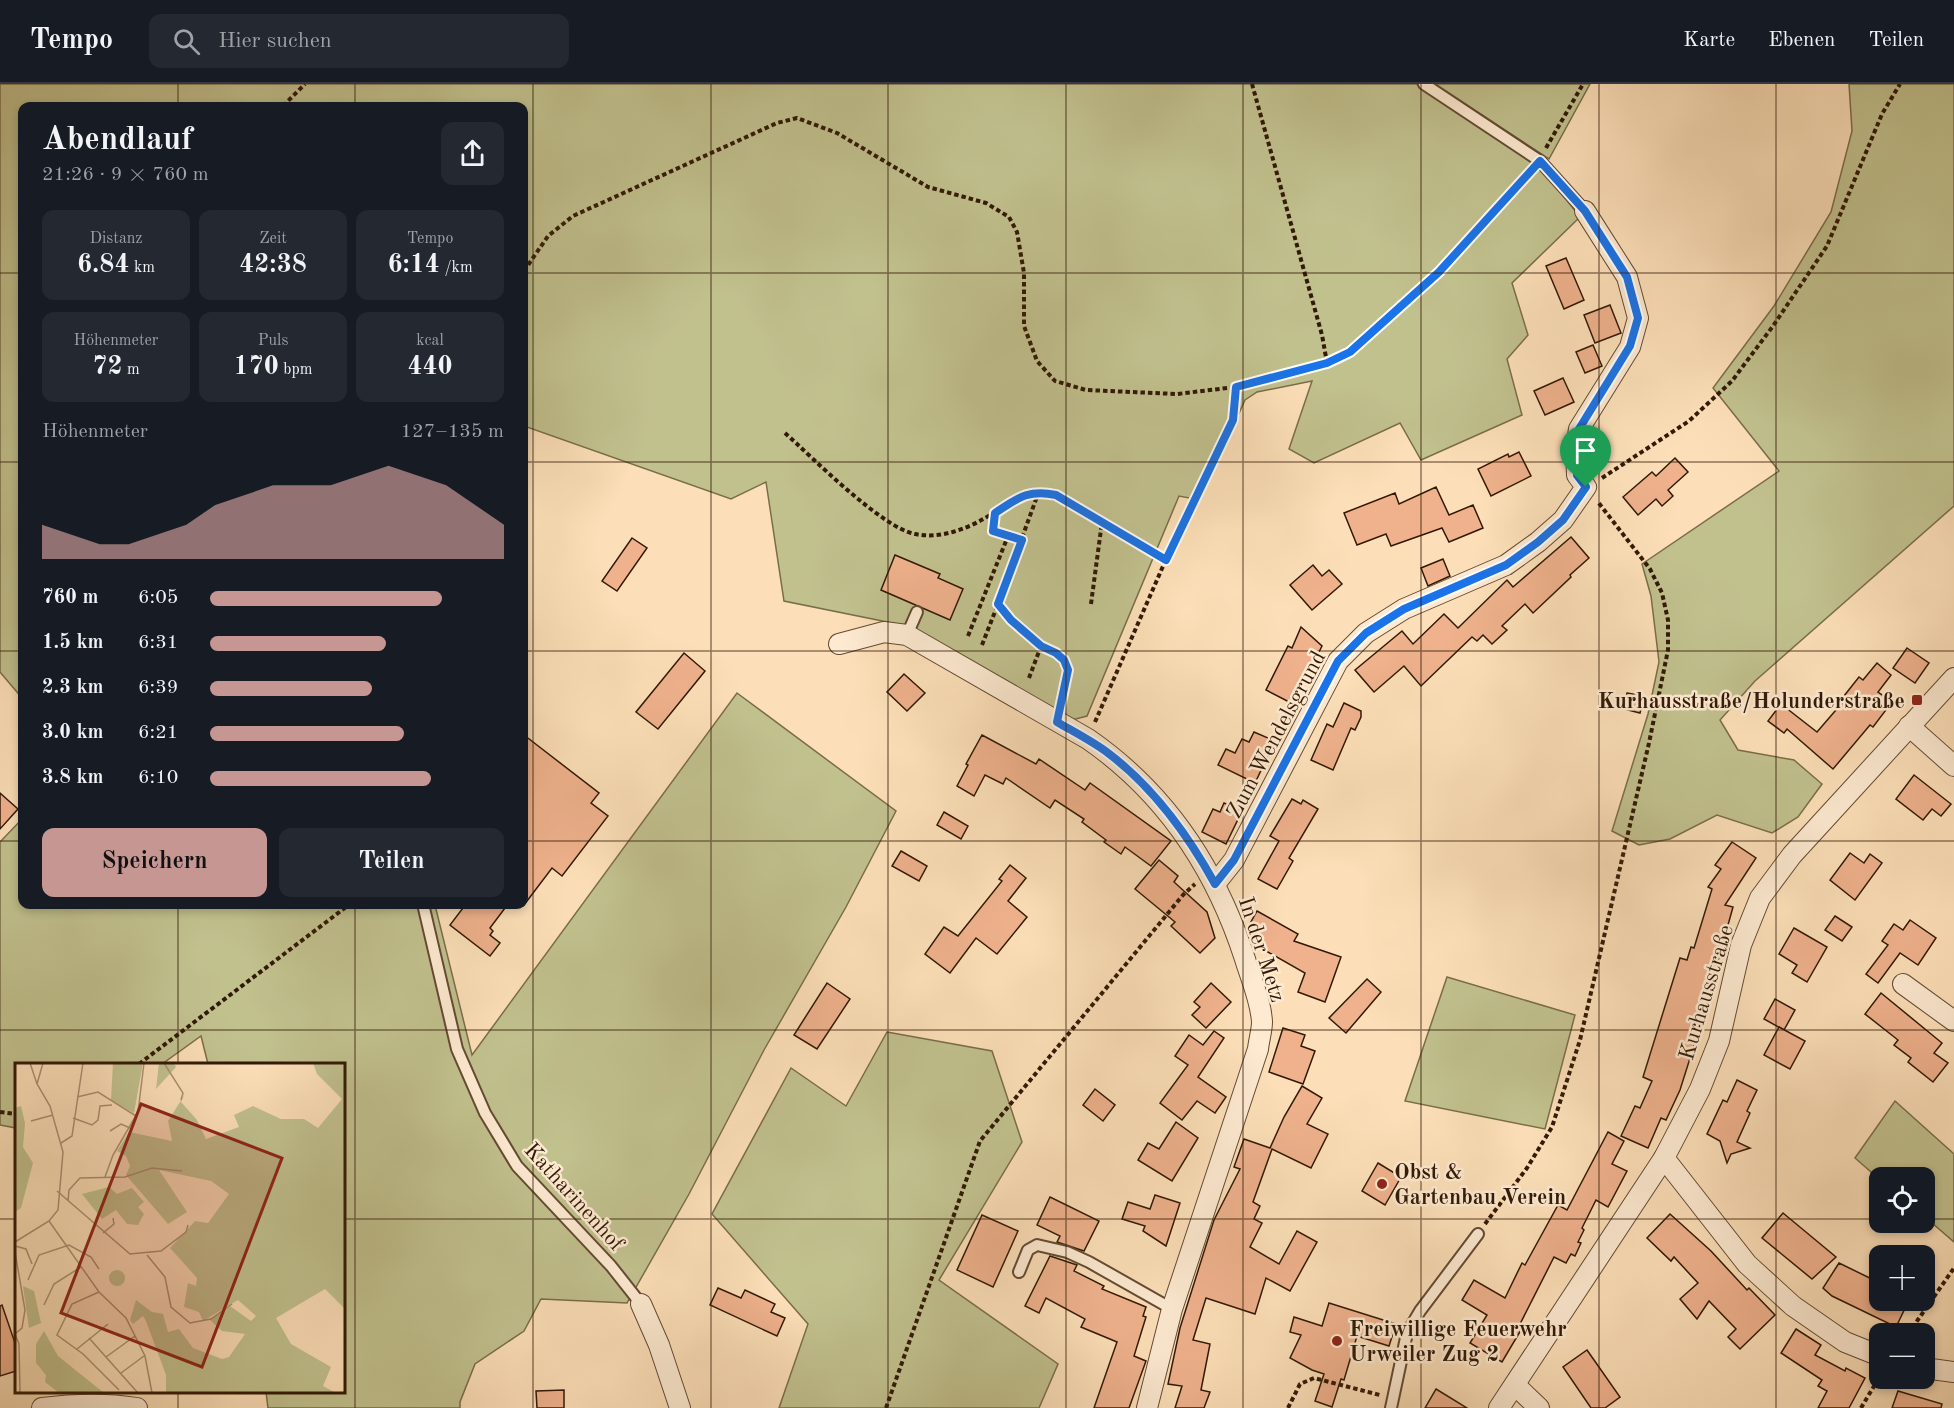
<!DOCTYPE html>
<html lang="de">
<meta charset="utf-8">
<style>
body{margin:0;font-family:"Old Standard TT",serif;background:#242831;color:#f1f3f6;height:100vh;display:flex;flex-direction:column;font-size:22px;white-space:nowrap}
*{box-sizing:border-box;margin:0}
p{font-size:20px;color:#9ea1a6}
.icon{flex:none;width:33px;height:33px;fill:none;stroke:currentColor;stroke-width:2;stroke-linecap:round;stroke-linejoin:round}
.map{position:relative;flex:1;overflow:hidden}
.sheet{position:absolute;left:18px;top:18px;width:510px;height:807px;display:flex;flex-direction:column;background:#171b24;border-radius:12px;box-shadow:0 3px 9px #0003}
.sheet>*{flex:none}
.tools{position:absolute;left:1869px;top:1083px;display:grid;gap:12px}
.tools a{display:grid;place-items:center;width:66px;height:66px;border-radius:12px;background:#171b24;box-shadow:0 3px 9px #0003;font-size:30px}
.pin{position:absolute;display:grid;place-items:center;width:51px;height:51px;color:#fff;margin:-62px -26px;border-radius:50% 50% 50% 0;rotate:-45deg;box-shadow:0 0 6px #0007}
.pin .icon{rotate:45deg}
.round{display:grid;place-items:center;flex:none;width:63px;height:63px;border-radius:12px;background:#242831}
.summary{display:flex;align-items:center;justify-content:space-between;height:102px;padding:0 24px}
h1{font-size:33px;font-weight:800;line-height:45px}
.figures{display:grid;grid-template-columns:repeat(3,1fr);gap:9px;height:102px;padding:6px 24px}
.figures div{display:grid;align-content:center;border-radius:12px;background:#242831;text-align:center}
.figures b{font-size:26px;font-weight:800}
.figures small{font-size:16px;font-weight:400}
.figures p{font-size:16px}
.chart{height:168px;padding:12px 24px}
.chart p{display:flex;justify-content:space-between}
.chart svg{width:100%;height:108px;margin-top:6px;fill:#c59692;opacity:.7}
.button{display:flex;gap:12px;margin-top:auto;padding:12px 24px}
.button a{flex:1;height:69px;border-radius:12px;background:#c59692;color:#111;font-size:24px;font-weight:800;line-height:69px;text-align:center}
.button a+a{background:#242831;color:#f1f3f6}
ul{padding:0 24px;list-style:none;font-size:20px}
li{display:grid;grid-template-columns:96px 72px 1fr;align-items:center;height:45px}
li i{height:15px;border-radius:8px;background:#c59692}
header{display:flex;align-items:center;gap:36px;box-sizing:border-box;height:84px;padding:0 30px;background:#171b24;border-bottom:2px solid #363941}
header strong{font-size:28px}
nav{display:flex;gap:33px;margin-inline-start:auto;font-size:21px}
.search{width:420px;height:54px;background:#242831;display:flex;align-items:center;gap:15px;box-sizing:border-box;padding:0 21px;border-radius:12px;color:#9ea1a6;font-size:22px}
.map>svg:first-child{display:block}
.green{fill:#c1c18e;stroke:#7a6d4a;stroke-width:1.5}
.building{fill:#efb28d;stroke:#321906;stroke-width:1.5}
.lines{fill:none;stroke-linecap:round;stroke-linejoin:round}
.service-casing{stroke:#644a32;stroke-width:14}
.minor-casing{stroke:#644a32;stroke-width:22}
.path{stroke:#321906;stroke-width:4;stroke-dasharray:4.5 3;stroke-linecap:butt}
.service{stroke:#fdead1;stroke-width:10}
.minor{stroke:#fdead1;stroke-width:20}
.route-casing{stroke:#fff;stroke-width:12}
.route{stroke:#1a73e8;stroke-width:8}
.grid{fill:none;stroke:#321906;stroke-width:1.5;stroke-opacity:0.55}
.poi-dot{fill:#8f2418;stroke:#fdead1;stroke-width:2}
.labels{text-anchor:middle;stroke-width:5;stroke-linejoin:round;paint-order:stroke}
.poi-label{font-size:22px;font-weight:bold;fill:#321906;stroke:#fdead1;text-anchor:start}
.street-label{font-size:22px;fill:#321906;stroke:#fdead1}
.inset-road{fill:none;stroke:#ab9071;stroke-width:1.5}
.view{fill:#8f2418;fill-opacity:0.15;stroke:#8f2418;stroke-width:3}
.inset-edge{fill:none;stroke:#321906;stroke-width:3}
</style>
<header>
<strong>Tempo</strong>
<div class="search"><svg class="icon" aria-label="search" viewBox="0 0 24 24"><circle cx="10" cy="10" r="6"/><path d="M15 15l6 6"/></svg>Hier suchen</div>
<nav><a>Karte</a><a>Ebenen</a><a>Teilen</a></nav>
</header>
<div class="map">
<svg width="1954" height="1324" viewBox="0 0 1954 1324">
<rect width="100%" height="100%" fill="#fcdfb8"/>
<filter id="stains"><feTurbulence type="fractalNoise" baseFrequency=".00333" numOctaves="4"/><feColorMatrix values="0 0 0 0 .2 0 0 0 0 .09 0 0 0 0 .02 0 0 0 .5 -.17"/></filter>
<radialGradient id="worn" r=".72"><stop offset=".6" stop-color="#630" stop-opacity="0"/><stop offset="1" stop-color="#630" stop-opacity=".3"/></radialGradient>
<g class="green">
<polygon points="0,0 1416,0 1543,86 1580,133 1512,199 1528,251 1507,275 1522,331 1421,376 1400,339 1314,379 1289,365 1312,297 1257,308 1245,316 1200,416 1179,412 1087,632 1072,636 907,542 784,517 766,398 731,415 524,342 524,22 22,22 22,614 0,588"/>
<polygon points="1435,0 1590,0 1549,75"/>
<polygon points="1849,0 1954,0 1954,422 1755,597 1720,636 1738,666 1794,676 1822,700 1798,733 1772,749 1717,731 1670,755 1639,761 1612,747 1648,630 1659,578 1651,512 1642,480 1779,387 1713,304 1774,222 1831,128 1852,47"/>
<polygon points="737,609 896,727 846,823 764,966 689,1110 627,1219 541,1215 524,1247 475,1280 460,1318 460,1324 268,1324 266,1308 344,1308 344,980 208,980 201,952 162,980 16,980 16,1044 0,1041 0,758 22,735 22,820 435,821 472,971"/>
<polygon points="1447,893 1575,931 1545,1045 1405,1017"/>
<polygon points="887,948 992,967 1022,1058 939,1196 1058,1280 1039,1324 779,1324 808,1240 712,1130 791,984 846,1022"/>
<polygon points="1895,1017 1954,1070 1954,1158 1925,1133 1924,1094 1879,1095 1855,1074"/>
</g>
<g class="building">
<polygon points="1566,174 1584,216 1564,225 1546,182"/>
<polygon points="1610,221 1621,249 1595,259 1584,231"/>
<polygon points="1593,261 1602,282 1585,289 1576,268"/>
<polygon points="1563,294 1574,318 1545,331 1534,307"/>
<polygon points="1519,368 1531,392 1491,412 1478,385 1508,370 1509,373"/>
<polygon points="1675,374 1688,388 1668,406 1673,412 1662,422 1656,415 1638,431 1623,413 1652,388 1656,392"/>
<polygon points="1436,403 1449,431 1473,421 1483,444 1449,458 1442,444 1391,462 1386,450 1357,461 1344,429 1395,409 1399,420"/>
<polygon points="1571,453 1589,474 1570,491 1571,493 1533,529 1525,520 1502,542 1507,546 1492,560 1483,551 1477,557 1472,553 1421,602 1404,582 1374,608 1355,586 1402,547 1413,560 1444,530 1458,544 1507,496 1513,503"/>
<polygon points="632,454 647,464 617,507 602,497"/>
<polygon points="895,471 940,490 938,494 963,505 950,536 881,506"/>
<polygon points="1443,475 1450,492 1428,502 1421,484"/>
<polygon points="1313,481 1322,492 1329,486 1342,500 1312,526 1290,501"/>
<polygon points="1301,543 1322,562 1293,620 1266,606 1288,562 1292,564"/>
<polygon points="1907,564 1929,579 1915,599 1893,584"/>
<polygon points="684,569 705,587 658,645 636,628"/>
<polygon points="1877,579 1891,591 1878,608 1892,618 1873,643 1870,641 1833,685 1787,645 1784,649 1768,637 1781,620 1817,648 1842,619 1840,617 1859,593 1863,596"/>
<polygon points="904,590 925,609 907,627 887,608"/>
<polygon points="1627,609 1644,612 1640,629 1624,625"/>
<polygon points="1344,619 1361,627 1361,633 1355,646 1351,644 1333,686 1311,676 1327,640 1333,643"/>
<polygon points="1254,648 1275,657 1255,699 1218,681 1226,665 1235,669 1242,655 1249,658"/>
<polygon points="524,651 599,709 591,719 608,732 562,792 552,784 524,821"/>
<polygon points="982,651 1036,680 1039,675 1085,706 1090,699 1171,757 1151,782 1125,763 1121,770 1104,758 1106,756 1082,738 1084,735 1055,716 1050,724 1006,694 1003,700 985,691 974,712 957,702 968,681 966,680"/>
<polygon points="1914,691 1951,720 1941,732 1932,725 1923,736 1896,715"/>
<polygon points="0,709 18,725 0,745"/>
<polygon points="1292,715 1301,720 1303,716 1318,725 1289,774 1293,777 1277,805 1258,795 1279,757 1270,752"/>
<polygon points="1224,719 1242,727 1226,760 1202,748 1213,725 1220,728"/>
<polygon points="944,728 968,742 961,755 937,741"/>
<polygon points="1732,758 1756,774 1725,821 1733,823 1697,952 1680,1006 1666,1036 1661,1034 1648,1064 1621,1052 1635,1022 1640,1024 1652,997 1643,993 1680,874 1687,876 1691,863 1694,864 1712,805 1708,803 1721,785 1715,781"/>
<polygon points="901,767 927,782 919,797 892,782"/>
<polygon points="1850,769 1864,779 1870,770 1882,779 1855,816 1830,796"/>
<polygon points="1159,776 1178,792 1174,798 1207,828 1215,854 1200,869 1171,842 1175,838 1135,805"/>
<polygon points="1010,781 1026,794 1008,817 1027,833 997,870 976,854 950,889 925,870 944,843 958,852 1002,797 999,795"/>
<polygon points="466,820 508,820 490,844 493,847 490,851 500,859 490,872 450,841"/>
<polygon points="1257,827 1298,850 1294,857 1341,873 1325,918 1298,908 1305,889 1252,859 1257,851 1247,845"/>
<polygon points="1835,832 1852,843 1842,857 1825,846"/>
<polygon points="1910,836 1936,854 1918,881 1900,869 1878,899 1866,890 1888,861 1882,857 1894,840 1903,846"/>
<polygon points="1794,844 1827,863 1807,898 1792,889 1797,881 1779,870"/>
<polygon points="1367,895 1381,908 1346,949 1329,934"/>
<polygon points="827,899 850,915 817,965 794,951"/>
<polygon points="1211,899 1231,918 1206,944 1192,931 1200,923 1194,918"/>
<polygon points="1881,909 1942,959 1934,969 1948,979 1933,998 1908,978 1911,974 1894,961 1898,956 1865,930"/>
<polygon points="1775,915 1795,926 1784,946 1764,935"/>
<polygon points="1779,943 1805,957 1790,985 1764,971"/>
<polygon points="1283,944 1305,951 1301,962 1315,967 1303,1000 1269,988"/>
<polygon points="1214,947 1224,954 1198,993 1226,1013 1215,1029 1197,1017 1182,1036 1160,1019 1188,981 1175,972 1189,951 1203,961"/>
<polygon points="1737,996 1757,1006 1747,1027 1750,1029 1737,1058 1750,1064 1731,1070 1727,1079 1720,1057 1707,1050 1723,1016 1727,1018"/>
<polygon points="1302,1002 1322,1014 1307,1040 1328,1050 1311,1084 1272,1065 1253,1118 1260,1122 1254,1135 1262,1139 1250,1163 1279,1180 1297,1147 1317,1158 1290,1207 1266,1194 1255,1230 1206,1214 1193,1256 1210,1260 1201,1306 1210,1308 1204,1324 1175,1324 1182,1302 1168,1300 1180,1244 1214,1136 1240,1085 1234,1083 1244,1055 1270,1064 1284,1033"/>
<polygon points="1095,1005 1115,1021 1103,1037 1083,1021"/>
<polygon points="1176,1038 1198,1054 1172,1097 1138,1076 1148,1059 1159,1065"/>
<polygon points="1608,1048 1624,1057 1612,1080 1627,1087 1608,1123 1596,1116 1582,1144 1584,1146 1578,1158 1581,1159 1575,1172 1571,1170 1566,1179 1554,1173 1518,1244 1521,1246 1502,1278 1470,1259 1487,1231 1462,1216 1474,1196 1505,1214 1522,1179 1525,1181 1558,1121 1567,1126"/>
<polygon points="1378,1079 1401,1093 1385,1121 1362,1107"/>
<polygon points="1155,1111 1180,1119 1166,1162 1143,1147 1145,1142 1122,1135 1128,1118 1150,1125"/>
<polygon points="1050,1113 1099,1137 1084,1167 1057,1158 1060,1152 1037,1141"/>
<polygon points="1783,1129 1836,1173 1812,1195 1762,1154"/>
<polygon points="1670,1130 1711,1167 1747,1206 1749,1204 1775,1231 1740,1265 1728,1253 1736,1245 1709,1217 1697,1235 1680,1215 1698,1199 1674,1173 1671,1177 1647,1154"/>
<polygon points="982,1131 1018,1147 993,1203 957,1186"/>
<polygon points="1050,1172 1077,1181 1074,1187 1104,1202 1102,1205 1146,1223 1143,1232 1146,1233 1134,1272 1146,1277 1129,1324 1094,1324 1117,1258 1081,1243 1085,1235 1046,1214 1039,1229 1025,1222"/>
<polygon points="1839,1179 1880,1199 1880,1216 1909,1216 1896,1243 1832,1212 1823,1204"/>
<polygon points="718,1204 741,1214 745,1206 775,1220 771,1228 785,1234 777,1252 710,1221"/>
<polygon points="1329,1219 1396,1240 1389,1262 1357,1252 1344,1296 1341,1295 1332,1323 1315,1317 1324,1290 1312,1286 1290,1274 1301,1251 1290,1248 1294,1233 1322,1242"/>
<polygon points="2,1221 16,1262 16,1287 0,1292 0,1222"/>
<polygon points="1796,1245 1821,1261 1815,1271 1845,1287 1846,1284 1865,1294 1849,1324 1818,1324 1827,1307 1818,1302 1822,1296 1781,1269"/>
<polygon points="1587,1266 1620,1313 1605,1324 1591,1324 1563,1283"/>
<polygon points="1436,1305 1467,1324 1425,1324"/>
<polygon points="564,1306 564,1324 537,1324 536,1307"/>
<polygon points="1898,1307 1942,1320 1941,1324 1892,1324"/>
</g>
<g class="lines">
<defs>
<g id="service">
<polyline points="1424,0 1540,77 1585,127"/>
<polyline points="907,551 917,528"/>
<polyline points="423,820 457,965 485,1029 517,1082 611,1182 641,1220"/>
<polyline points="1019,1188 1028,1166 1037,1161 1067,1168 1089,1178 1172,1225"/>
<polyline points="1391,1324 1407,1249 1420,1227 1478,1150"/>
</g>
<g id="minor">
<path d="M839,560L884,548L907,551L1088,655C1166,709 1216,785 1245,875C1251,895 1261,917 1262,938C1262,946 1259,956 1258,965L1172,1225L1147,1324"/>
<polyline points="1909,642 1954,682"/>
<polyline points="1215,800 1234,776 1338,577 1366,549 1404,525 1506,481 1538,458 1563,436 1586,403 1577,391 1576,364 1579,345 1630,263 1638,234 1627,193 1585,127"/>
<polyline points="1903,900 1954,937"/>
<polyline points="1664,1074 1747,1180 1793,1222 1845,1258 1880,1272"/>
<polyline points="641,1220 659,1261 680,1324"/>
<polyline points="1924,1284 1954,1288"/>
<polyline points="1515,1301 1539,1324"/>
<path d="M42,1324C74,1320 105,1319 137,1324"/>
<polyline points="1499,1324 1664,1074 1700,1005 1719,957 1741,861 1760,814 1792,771 1954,594"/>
</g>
</defs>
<use href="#service" class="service-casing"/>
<use href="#minor" class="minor-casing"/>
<g class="path">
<polyline points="1252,0 1322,251 1327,279"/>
<polyline points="283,22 305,0"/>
<polyline points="1546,64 1583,0"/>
<polyline points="524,187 548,152 573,132 777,39 797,34 837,49 928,103 986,119 1009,133 1017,148 1024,189 1024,242 1037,277 1055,297 1086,306 1177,310 1236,303 1327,279 1350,268 1439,188 1530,88"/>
<path d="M785,349C812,373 882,444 915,450C938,455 965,446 985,434C1001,425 1019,409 1038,408C1044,407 1051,410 1056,411L1166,475"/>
<polyline points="1602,394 1689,337 1732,297 1773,242 1827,162 1882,30 1900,0"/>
<polyline points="1039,407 998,520 1011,536 1041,562 1056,569 1064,576 1068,586 1062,620"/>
<polyline points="995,429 993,447 1022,456"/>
<polyline points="1091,520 1102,438"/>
<polyline points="968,552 1008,452"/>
<polyline points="982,561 998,520"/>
<polyline points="1029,594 1041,562"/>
<polyline points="1095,638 1181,441 1233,336 1236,303"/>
<polyline points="139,980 350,820"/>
<polyline points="0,1028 16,1030"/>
<polyline points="1485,1140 1527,1084 1552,1043 1580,956 1649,659 1668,566 1668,536 1662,509 1650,485 1598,418"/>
<polyline points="1908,1250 1954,1184"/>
<polyline points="886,1324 980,1057 1183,811 1195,800"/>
<polyline points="1288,1324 1300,1300 1314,1294 1380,1311"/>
<polyline points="1861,1324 1880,1292"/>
</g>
<use href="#service" class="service"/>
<use href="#minor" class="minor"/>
</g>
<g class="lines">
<defs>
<path id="route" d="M1540,77L1585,127L1627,193L1638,234L1630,262L1579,345L1576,364L1577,391L1586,403L1563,436L1538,458L1506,481L1404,525L1366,549L1338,577L1234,776L1215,800C1188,751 1153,703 1108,669C1092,657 1074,648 1057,638L1068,586L1064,576L1056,569L1041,562L1011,536L998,520L1022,456L993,447L995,429C1018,414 1028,405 1056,411L1166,476L1233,336L1236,303L1327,279L1350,268L1439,188Z"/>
</defs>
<use href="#route" class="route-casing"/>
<use href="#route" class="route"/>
</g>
<path class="grid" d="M178,0V22M355,0V22M533,0V1324M711,0V1324M888,0V1324M1066,0V1324M1243,0V1324M1421,0V1324M1599,0V1324M1776,0V1324M0,189H22M524,189H1954M0,378H22M524,378H1954M0,567H22M524,567H1954M0,757H22M524,757H1954M178,820V980M355,820V1324M0,946H1954M0,1135H16M344,1135H1880M1924,1135H1954M178,1308V1324"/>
<g class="poi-dot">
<rect x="1911" y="610" width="12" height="12" rx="3"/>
<circle cx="1382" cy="1100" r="6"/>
<circle cx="1337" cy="1257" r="6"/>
</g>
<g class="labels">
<g class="poi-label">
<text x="1905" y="624" text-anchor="end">Kurhausstraße/Holunderstraße</text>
<text x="1394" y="1095">Obst &amp;<tspan x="1394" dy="25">Gartenbau Verein</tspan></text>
<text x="1349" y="1252">Freiwillige Feuerwehr<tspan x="1349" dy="25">Urweiler Zug 2</tspan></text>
</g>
<g class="street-label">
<text transform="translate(1275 650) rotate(-62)" y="8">Zum Wendelsgrund</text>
<text transform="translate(1263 865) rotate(72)" y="8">In der Metz</text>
<text transform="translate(1705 908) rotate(-73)" y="8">Kurhausstraße</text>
<text transform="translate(575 1112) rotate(48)" y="8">Katharinenhof</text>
</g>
</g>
<g transform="translate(15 979)">
<rect width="330" height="330" fill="#fcdfb8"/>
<path d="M98,0H128L119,50L96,37ZM144,0H159L161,4L141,26ZM298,0H330V246L310,226L261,255L276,281L316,304L308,323L321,330H151V312L131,258L128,253L118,261L115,257L121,237L137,249L148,251L153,269L164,266L178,285L207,296L214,294L230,271L207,268L195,257L215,243L236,258L241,253L223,237L188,258L184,249L169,244L173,220L181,223L182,215L155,185L180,158L193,160L214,131L196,118L144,107L172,149L153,161L111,112L115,103L111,93L102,88L114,69L157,78L153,58L170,31L166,39L182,57L191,76L224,64L219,52L238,43L266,56H289L303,65L327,36L302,11ZM6,43L10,60L8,84L18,100L6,145L0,149V45ZM94,124L102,131L117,125L129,139L123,144L129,151L123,162L112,161L101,147L87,156L67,131ZM94 215a8 8 0 1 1 16 0a8 8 0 1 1-16 0ZM8,223L19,228L26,260L14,265ZM29,268L43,293L89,330H44L30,319L31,312L21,300V281Z" fill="#c1c18e"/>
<path class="inset-road" d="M15,0L22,21M149,0L168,30L166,37M62,34L83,29L121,53M58,55L77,62L83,57L85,43L97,42M16,58L38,52M95,68L106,61L115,65M46,80L57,73L68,0M90,114L98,92L123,49L129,0M42,128L115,191L146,188L171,169L173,162M53,138L54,127L65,115L110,114L137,105L167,108M34,158L84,229L111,255L130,293L137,330M88,170L99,161L98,155M0,179L34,158L43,147L48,89L35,43L22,21L28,0M0,183L11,186L17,201M0,189L10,247L7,265L0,271L4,281L5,330M132,192L150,214L156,244L175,260L196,256L217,241M13,217L24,192L54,182L76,194L84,206M84,229L57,241L42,272L68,291L104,327M29,242L39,221L66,204M74,275L123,330M62,286L93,261M91,294L120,273M106,310L129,293"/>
<path class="view" d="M126,41L267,95L187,304L46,250Z"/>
<rect width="330" height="330" class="inset-edge"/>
</g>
<rect width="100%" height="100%" filter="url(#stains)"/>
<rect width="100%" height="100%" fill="url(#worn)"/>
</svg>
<div class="tools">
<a><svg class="icon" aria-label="locate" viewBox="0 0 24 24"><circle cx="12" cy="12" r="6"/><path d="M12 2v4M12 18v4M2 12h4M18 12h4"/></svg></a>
<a>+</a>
<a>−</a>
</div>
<div class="pin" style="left:1586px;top:403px;background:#1e9e55"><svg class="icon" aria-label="arrive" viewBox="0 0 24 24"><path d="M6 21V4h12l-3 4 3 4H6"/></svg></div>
<section class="sheet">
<div class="summary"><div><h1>Abendlauf</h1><p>21:26 · 9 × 760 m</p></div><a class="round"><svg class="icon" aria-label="share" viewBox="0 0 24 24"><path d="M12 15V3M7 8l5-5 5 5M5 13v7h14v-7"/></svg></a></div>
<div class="figures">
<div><p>Distanz</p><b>6.84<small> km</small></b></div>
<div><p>Zeit</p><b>42:38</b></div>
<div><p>Tempo</p><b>6:14<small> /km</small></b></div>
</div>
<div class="figures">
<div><p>Höhenmeter</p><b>72<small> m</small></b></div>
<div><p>Puls</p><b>170<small> bpm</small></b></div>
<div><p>kcal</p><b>440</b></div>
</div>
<div class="chart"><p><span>Höhenmeter</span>127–135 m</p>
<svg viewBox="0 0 160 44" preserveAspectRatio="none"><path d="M0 44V30L10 34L20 38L30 38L40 34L50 30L60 22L70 18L80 14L90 14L100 14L110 10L120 6L130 10L140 14L150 22L160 30V44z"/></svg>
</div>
<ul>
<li><b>760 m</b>6:05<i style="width:79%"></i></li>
<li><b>1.5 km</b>6:31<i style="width:60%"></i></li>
<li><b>2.3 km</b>6:39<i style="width:55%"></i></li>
<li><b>3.0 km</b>6:21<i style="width:66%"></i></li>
<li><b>3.8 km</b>6:10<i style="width:75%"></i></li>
</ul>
<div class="button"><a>Speichern</a><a>Teilen</a></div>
</section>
</div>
